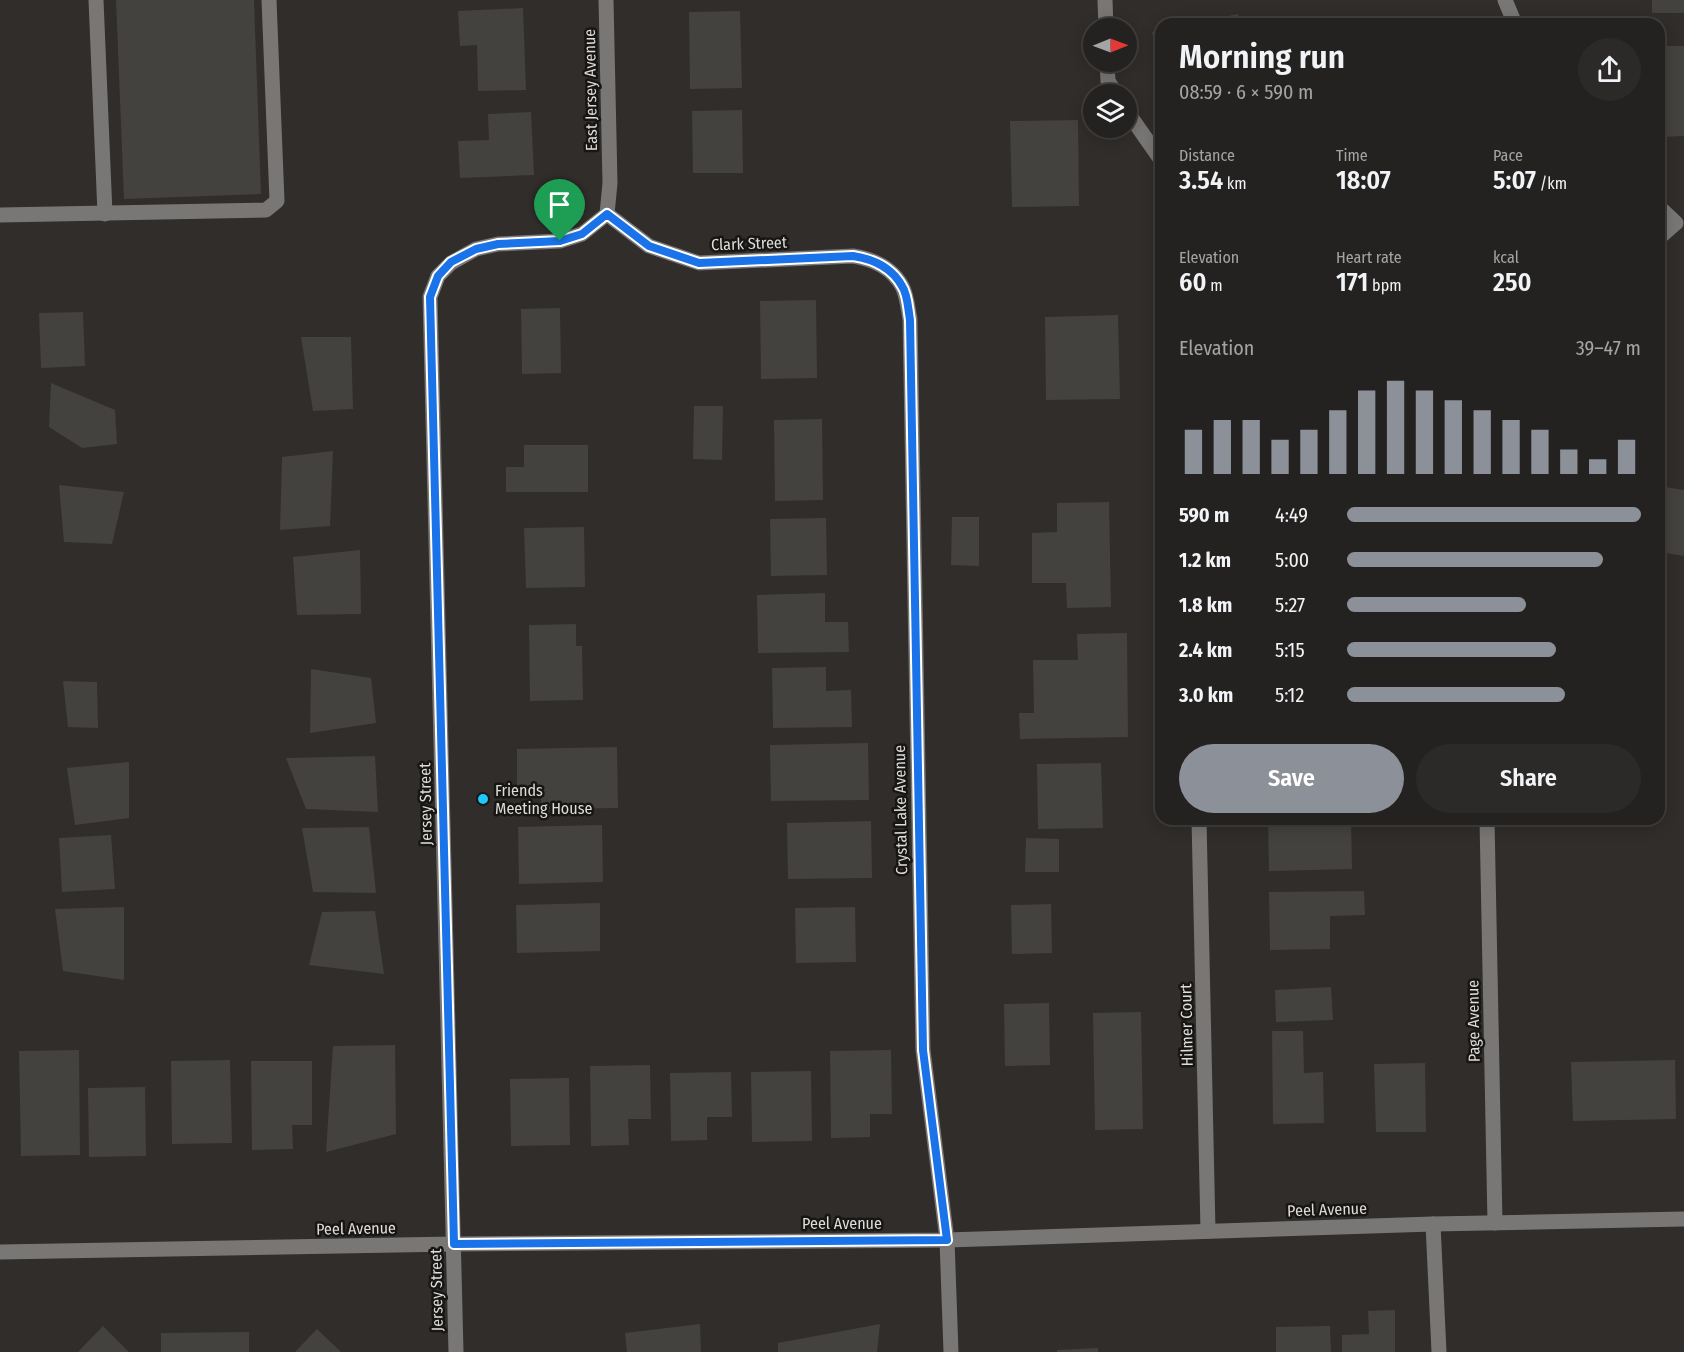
<!DOCTYPE html>
<meta charset="utf-8">
<style>
body{margin:0;font-family:"Fira Sans Condensed",sans-serif;background:#2c2a29;color:#f1f3f6;height:100vh;display:flex;flex-direction:column;font-size:22px;white-space:nowrap}
*{box-sizing:border-box;margin:0}
p{font-size:20px;color:#a3a4a5}
.icon{flex:none;width:33px;height:33px;fill:none;stroke:currentColor;stroke-width:2;stroke-linecap:round;stroke-linejoin:round}
.map{position:relative;flex:1;overflow:hidden}
.side{position:absolute;left:1155px;top:18px;width:510px;height:807px;display:flex;flex-direction:column;background:#242220;border-radius:18px;box-shadow:0 3px 15px #0003,0 0 0 2px #413f3e}
.side>*{flex:none}
.needle{width:39px;rotate:89deg}
.tools{position:absolute;left:1083px;top:18px;display:grid;gap:12px}
.tools a{display:grid;place-items:center;width:54px;height:54px;border-radius:50%;background:#242220;box-shadow:0 3px 15px #0003,0 0 0 2px #413f3e;font-size:30px}
.pin{position:absolute;display:grid;place-items:center;width:51px;height:51px;color:#fff;margin:-62px -26px;border-radius:50% 50% 50% 0;rotate:-45deg;box-shadow:0 0 6px #0007}
.pin .icon{rotate:45deg}
.round{display:grid;place-items:center;flex:none;width:63px;height:63px;border-radius:32px;background:#2c2a29}
.summary{display:flex;align-items:center;justify-content:space-between;height:102px;padding:0 24px}
h1{font-size:33px;font-weight:600;line-height:45px}
.figures{display:grid;grid-template-columns:repeat(3,1fr);gap:9px;height:102px;padding:6px 24px}
.figures div{display:grid;align-content:center}
.figures b{font-size:26px;font-weight:600}
.figures small{font-size:16px;font-weight:400}
.figures p{font-size:16px}
.chart{height:168px;padding:12px 24px}
.chart p{display:flex;justify-content:space-between}
.chart svg{width:100%;height:108px;margin-top:6px;stroke:#8c9099;stroke-width:6}
.action{display:flex;gap:12px;margin-top:auto;padding:12px 24px}
.action a{flex:1;height:69px;border-radius:36px;background:#8c9099;color:#fff;font-size:24px;font-weight:600;line-height:69px;text-align:center}
.action a+a{background:#2c2a29;color:#f1f3f6}
ul{padding:0 24px;list-style:none;font-size:20px}
li{display:grid;grid-template-columns:96px 72px 1fr;align-items:center;height:45px}
li i{height:15px;border-radius:8px;background:#8c9099}
.map>svg:first-child{display:block}
.building{fill:#44423e}
.lines{fill:none;stroke-linecap:round;stroke-linejoin:round}
.minor{stroke:#797775;stroke-width:15}
.route-casing{stroke:#fff;stroke-width:12}
.route{stroke:#1a73e8;stroke-width:8}
.poi-dot{fill:#1bc9fc;stroke:#171614;stroke-width:2}
.labels{text-anchor:middle;stroke-width:5;stroke-linejoin:round;paint-order:stroke}
.street-label{font-size:16px;fill:#deddda;stroke:#171614}
.poi-label{font-size:16px;fill:#deddda;stroke:#171614;text-anchor:start}
</style>
<div class="map">
<svg width="1684" height="1352" viewBox="0 0 1684 1352">
<rect width="100%" height="100%" fill="#302d2a"/>
<g class="building">
<polygon points="116,0 254,0 261,194 124,199"/>
<rect x="1652" y="0" width="32" height="13"/>
<polygon points="523,8 526,90 478,91 477,45 460,46 458,11"/>
<polygon points="740,11 742,88 690,89 689,12"/>
<polygon points="1238,14 1240,24 1196,24 1196,23"/>
<polygon points="1161,30 1161,67 1160,67 1152,32"/>
<polygon points="1661,46 1684,46 1684,136 1662,137"/>
<polygon points="742,110 743,173 693,173 692,111"/>
<polygon points="531,112 534,175 460,178 458,141 489,140 488,114"/>
<polygon points="1078,120 1079,206 1012,207 1010,121"/>
<polygon points="816,300 817,378 761,379 760,301"/>
<polygon points="560,308 561,373 522,374 521,309"/>
<polygon points="83,312 85,366 41,368 39,313"/>
<polygon points="1118,315 1120,399 1046,400 1045,317"/>
<polygon points="301,337 351,337 353,409 313,411"/>
<polygon points="51,383 115,410 117,444 82,448 49,427"/>
<polygon points="694,406 723,406 722,460 693,459"/>
<polygon points="822,419 823,500 775,501 774,420"/>
<polygon points="524,445 588,445 588,492 506,492 506,467 524,467"/>
<polygon points="333,451 330,526 280,530 282,457"/>
<polygon points="59,485 124,492 112,544 64,542"/>
<polygon points="1659,486 1684,490 1684,556 1659,552"/>
<polygon points="1109,502 1111,607 1067,608 1066,583 1032,583 1032,533 1057,532 1057,503"/>
<polygon points="952,517 979,517 979,566 951,565"/>
<polygon points="826,518 827,575 771,576 770,519"/>
<polygon points="584,527 585,587 526,588 524,528"/>
<polygon points="360,550 361,614 297,615 293,557"/>
<polygon points="825,593 825,622 848,622 849,652 758,653 757,595"/>
<polygon points="576,624 576,646 582,646 583,700 530,701 529,625"/>
<polygon points="1127,633 1128,737 1020,739 1019,713 1034,713 1033,660 1078,660 1077,634"/>
<polygon points="826,667 826,691 851,690 852,727 773,728 772,668"/>
<polygon points="311,669 371,678 376,723 310,733"/>
<polygon points="63,681 97,682 98,728 68,727"/>
<polygon points="868,743 869,800 771,801 770,745"/>
<polygon points="617,747 618,808 541,809 541,785 517,786 517,749"/>
<polygon points="375,756 378,812 306,809 286,758"/>
<polygon points="129,762 129,818 75,825 67,768"/>
<polygon points="1101,763 1103,828 1038,829 1037,764"/>
<polygon points="1268,819 1351,819 1352,869 1269,871"/>
<polygon points="871,821 872,878 788,879 787,823"/>
<polygon points="602,825 603,882 519,884 518,827"/>
<polygon points="369,827 376,893 313,892 302,828"/>
<polygon points="111,835 115,889 62,892 59,838"/>
<polygon points="1026,838 1059,839 1059,872 1025,872"/>
<polygon points="1364,891 1365,915 1330,916 1330,949 1270,950 1269,892"/>
<polygon points="600,903 600,951 517,953 516,905"/>
<polygon points="1051,904 1052,953 1012,954 1011,905"/>
<polygon points="124,907 124,980 63,971 55,909"/>
<polygon points="855,907 856,962 796,963 795,908"/>
<polygon points="375,911 384,974 309,965 322,912"/>
<polygon points="1331,987 1333,1020 1276,1022 1275,990"/>
<polygon points="1049,1003 1050,1065 1005,1066 1004,1004"/>
<polygon points="1141,1012 1143,1129 1095,1130 1093,1013"/>
<polygon points="1272,1031 1303,1031 1304,1073 1323,1072 1324,1123 1273,1124"/>
<polygon points="395,1045 396,1134 326,1152 333,1046"/>
<polygon points="79,1050 80,1155 21,1156 19,1051"/>
<polygon points="891,1050 892,1114 870,1114 870,1137 831,1138 830,1051"/>
<polygon points="230,1060 232,1143 172,1144 171,1061"/>
<polygon points="1675,1060 1676,1119 1573,1121 1571,1062"/>
<polygon points="251,1061 312,1061 312,1125 292,1125 293,1149 252,1150"/>
<polygon points="1425,1063 1426,1132 1376,1132 1374,1064"/>
<polygon points="650,1065 651,1119 628,1119 629,1145 591,1146 590,1066"/>
<polygon points="811,1071 812,1141 752,1142 751,1072"/>
<polygon points="731,1072 732,1117 707,1117 707,1140 671,1141 670,1073"/>
<polygon points="569,1078 570,1145 511,1146 510,1079"/>
<polygon points="145,1087 146,1156 89,1157 88,1088"/>
<polygon points="1395,1310 1395,1352 1342,1352 1342,1335 1369,1334 1368,1311"/>
<polygon points="700,1324 701,1352 627,1352 625,1333"/>
<polygon points="880,1324 877,1352 778,1352 778,1343"/>
<polygon points="103,1326 129,1352 78,1352"/>
<polygon points="1330,1326 1331,1352 1276,1352 1276,1327"/>
<polygon points="317,1329 341,1352 295,1352"/>
<polygon points="249,1332 249,1352 161,1352 161,1333"/>
<polygon points="1098,1348 1098,1352 1057,1352 1057,1350"/>
</g>
<g class="lines">
<g class="minor">
<polyline points="96,0 105,214"/>
<polyline points="606,0 610,183 607,214"/>
<polyline points="1105,0 1106,28"/>
<polyline points="1505,0 1515,24"/>
<polyline points="1107,62 1108,81 1116,94"/>
<polyline points="1126,110 1161,160"/>
<polyline points="1659,207 1676,223 1659,238"/>
<path d="M607,214L649,246L699,263L853,256C873,259 892,268 902,286C907,295 908,309 910,319L923,1050L947,1240L951,1352"/>
<polyline points="0,215 266,210 277,201 269,0"/>
<polyline points="1199,819 1208,1231"/>
<polyline points="1487,819 1495,1223"/>
<polyline points="1433,1224 1439,1352"/>
<polyline points="0,1252 454,1244 947,1240 1433,1224 1684,1219"/>
<polyline points="456,1352 430,297 438,276 451,263 476,249 498,244 560,241 582,234 607,214"/>
</g>
</g>
<g class="lines">
<defs>
<path id="route" d="M607,214L649,246L699,263L853,256C873,259 892,268 902,286C908,295 908,309 910,320L923,1050L947,1240L454,1244L430,297L438,276L451,262L476,249L498,244L560,241L582,234Z"/>
</defs>
<use href="#route" class="route-casing"/>
<use href="#route" class="route"/>
</g>
<circle class="poi-dot" cx="483" cy="799" r="6"/>
<g class="labels">
<g class="street-label">
<text transform="translate(590 90) rotate(-91)" y="6">East Jersey Avenue</text>
<text transform="translate(749 243) rotate(-2)" y="6">Clark Street</text>
<text transform="translate(425 804) rotate(-91)" y="6">Jersey Street</text>
<text transform="translate(900 810) rotate(-91)" y="6">Crystal Lake Avenue</text>
<text transform="translate(1473 1021) rotate(-91)" y="6">Page Avenue</text>
<text transform="translate(1186 1025) rotate(-91)" y="6">Hilmer Court</text>
<text transform="translate(1327 1209) rotate(-2)" y="6">Peel Avenue</text>
<text x="842" y="1229">Peel Avenue</text>
<text transform="translate(356 1228) rotate(-1)" y="6">Peel Avenue</text>
<text transform="translate(436 1290) rotate(-91)" y="6">Jersey Street</text>
</g>
<g class="poi-label">
<text x="495" y="796">Friends<tspan x="495" dy="18">Meeting House</tspan></text>
</g>
</g>
</svg>
<div class="tools">
<a><svg class="needle" viewBox="-14 -14 28 28"><path d="M0-13l5 13h-10z" fill="#e53935"/><path d="M0 13l5-13h-10z" fill="#a3a4a5"/></svg></a>
<a><svg class="icon" aria-label="layers" viewBox="0 0 24 24"><path d="M12 4l9 5-9 5-9-5zM3 14l9 5 9-5"/></svg></a>
</div>
<div class="pin" style="left:560px;top:241px;background:#1e9e55"><svg class="icon" aria-label="arrive" viewBox="0 0 24 24"><path d="M6 21V4h12l-3 4 3 4H6"/></svg></div>
<section class="side">
<div class="summary"><div><h1>Morning run</h1><p>08:59 · 6 × 590 m</p></div><a class="round"><svg class="icon" aria-label="share" viewBox="0 0 24 24"><path d="M12 15V3M7 8l5-5 5 5M5 13v7h14v-7"/></svg></a></div>
<div class="figures">
<div><p>Distance</p><b>3.54<small> km</small></b></div>
<div><p>Time</p><b>18:07</b></div>
<div><p>Pace</p><b>5:07<small> /km</small></b></div>
</div>
<div class="figures">
<div><p>Elevation</p><b>60<small> m</small></b></div>
<div><p>Heart rate</p><b>171<small> bpm</small></b></div>
<div><p>kcal</p><b>250</b></div>
</div>
<div class="chart"><p><span>Elevation</span>39–47 m</p>
<svg viewBox="0 0 160 44" preserveAspectRatio="none"><path d="M5 44V26M15 44V22M25 44V22M35 44V30M45 44V26M55 44V18M65 44V10M75 44V6M85 44V10M95 44V14M105 44V18M115 44V22M125 44V26M135 44V34M145 44V38M155 44V30"/></svg>
</div>
<ul>
<li><b>590 m</b>4:49<i style="width:100%"></i></li>
<li><b>1.2 km</b>5:00<i style="width:87%"></i></li>
<li><b>1.8 km</b>5:27<i style="width:61%"></i></li>
<li><b>2.4 km</b>5:15<i style="width:71%"></i></li>
<li><b>3.0 km</b>5:12<i style="width:74%"></i></li>
</ul>
<div class="action"><a>Save</a><a>Share</a></div>
</section>
</div>
